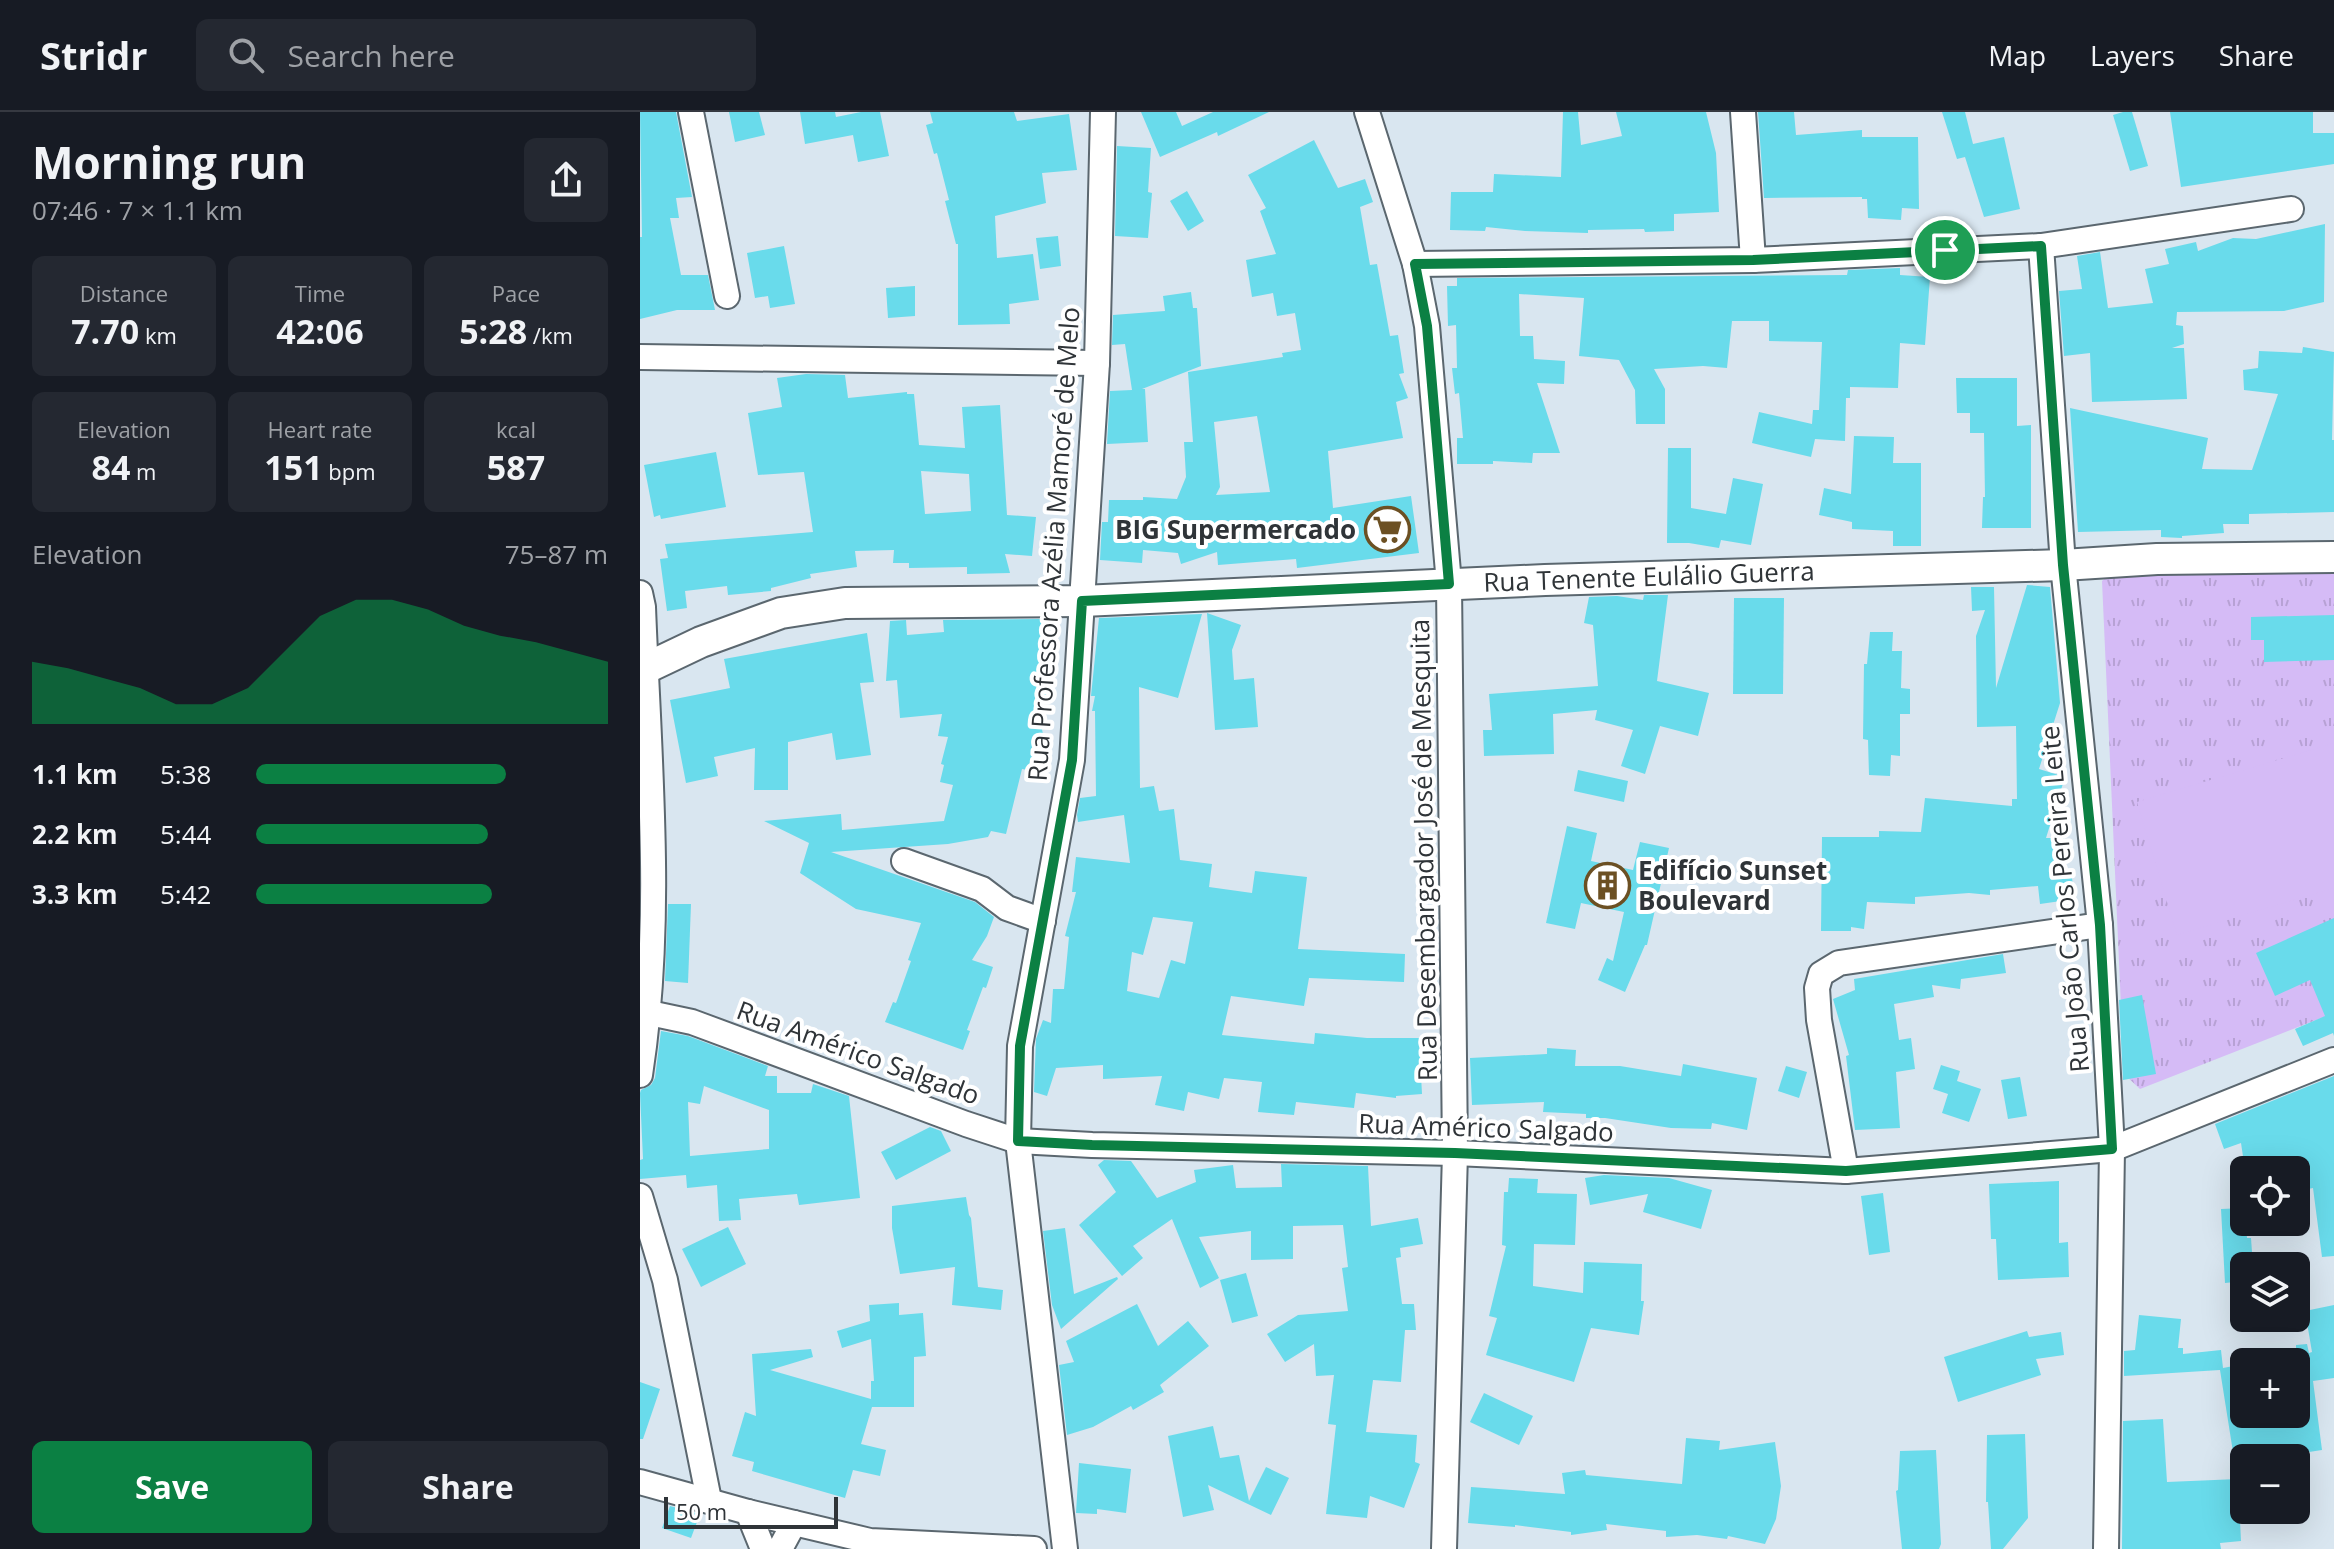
<!DOCTYPE html>
<meta charset="utf-8">
<style>
body{margin:0;font-family:"Open Sans",sans-serif;background:#242831;color:#f1f3f6;height:100vh;display:flex;flex-direction:column;font-size:30px;white-space:nowrap}
*{box-sizing:border-box;margin:0}
p{font-size:26px;color:#9ea1a6}
.icon{flex:none;width:44px;height:44px;fill:none;stroke:currentColor;stroke-width:2;stroke-linecap:round;stroke-linejoin:round}
.map{position:relative;flex:1;overflow:hidden}
.sheet{display:flex;flex-direction:column;background:#171b24;width:640px}
.sheet>*{flex:none}
.fabs{position:absolute;left:1590px;top:1044px;display:grid;gap:16px}
.fabs a{display:grid;place-items:center;width:80px;height:80px;border-radius:12px;background:#171b24;box-shadow:0 8px 32px #0002;font-size:40px}
.scale{position:absolute;left:24px;bottom:20px;width:174px;box-sizing:border-box;padding-left:8px;border:4px solid #2f3438;border-top:0;font-size:22px;line-height:28px;white-space:nowrap;color:#2f3438;-webkit-text-stroke:6px #fff;paint-order:stroke}
.pin{position:absolute;display:grid;place-items:center;width:68px;height:68px;color:#fff;margin:-34px;border:4px solid #fff;border-radius:50%;box-shadow:0 2px 8px #0007}
.round{display:grid;place-items:center;flex:none;width:84px;height:84px;border-radius:12px;background:#242831}
.overview{display:flex;align-items:center;justify-content:space-between;height:136px;padding:0 32px}
h1{font-size:44px;font-weight:700;line-height:60px}
.stats{display:grid;grid-template-columns:repeat(3,1fr);gap:12px;height:136px;padding:8px 32px}
.stats div{display:grid;align-content:center;border-radius:12px;background:#242831;text-align:center}
.stats b{font-size:34px;font-weight:700}
.stats small{font-size:22px;font-weight:400}
.stats p{font-size:22px}
.chart{height:224px;padding:16px 32px}
.chart p{display:flex;justify-content:space-between}
.chart svg{width:100%;height:144px;margin-top:8px;fill:#0b8043;opacity:.7}
.primary-button{display:flex;gap:16px;margin-top:auto;padding:16px 32px}
.primary-button a{flex:1;height:92px;border-radius:12px;background:#0b8043;color:#fff;font-size:32px;font-weight:700;line-height:92px;text-align:center}
.primary-button a+a{background:#242831;color:#f1f3f6}
ul{padding:0 32px;list-style:none;font-size:26px}
li{display:grid;grid-template-columns:128px 96px 1fr;align-items:center;height:60px}
li i{height:20px;border-radius:10px;background:#0b8043}
header{display:flex;align-items:center;gap:48px;box-sizing:border-box;height:112px;padding:0 40px;background:#171b24;border-bottom:2px solid #363941}
header strong{font-size:38px}
nav{display:flex;gap:44px;margin-inline-start:auto;font-size:28px}
.search{width:560px;height:72px;background:#242831;display:flex;align-items:center;gap:20px;box-sizing:border-box;padding:0 28px;border-radius:12px;color:#9ea1a6;font-size:30px}
main{display:flex;flex:1;min-height:0}
.map>svg:first-child{display:block}
.park{fill:url(#park-tufts)}
.garden{fill:#d5bbf6}
.building{fill:#69dbeb;fill-rule:evenodd}
.lines{fill:none;stroke-linecap:round;stroke-linejoin:round}
.minor-casing{stroke:#5b676f;stroke-width:28}
.tertiary-casing{stroke:#5b676f;stroke-width:34}
.minor{stroke:#fff;stroke-width:24}
.tertiary{stroke:#fff;stroke-width:30}
.route-casing{stroke:#fff;stroke-width:16}
.route{stroke:#0b8043;stroke-width:10}
.labels{text-anchor:middle;stroke-width:8;stroke-linejoin:round;paint-order:stroke}
.poi-label{font-size:26px;font-weight:bold;fill:#2f3438;stroke:#fff;text-anchor:end}
.street-label{font-size:26px;fill:#2f3438;stroke:#fff}
</style>
<header>
<strong>Stridr</strong>
<div class="search"><svg class="icon" aria-label="search" viewBox="0 0 24 24"><circle cx="10" cy="10" r="6"/><path d="M15 15l6 6"/></svg>Search here</div>
<nav><a>Map</a><a>Layers</a><a>Share</a></nav>
</header>
<main>
<section class="sheet">
<div class="overview"><div><h1>Morning run</h1><p>07:46 · 7 × 1.1 km</p></div><a class="round"><svg class="icon" aria-label="share" viewBox="0 0 24 24"><path d="M12 15V3M7 8l5-5 5 5M5 13v7h14v-7"/></svg></a></div>
<div class="stats">
<div><p>Distance</p><b>7.70<small> km</small></b></div>
<div><p>Time</p><b>42:06</b></div>
<div><p>Pace</p><b>5:28<small> /km</small></b></div>
</div>
<div class="stats">
<div><p>Elevation</p><b>84<small> m</small></b></div>
<div><p>Heart rate</p><b>151<small> bpm</small></b></div>
<div><p>kcal</p><b>587</b></div>
</div>
<div class="chart"><p><span>Elevation</span>75–87 m</p>
<svg viewBox="0 0 160 44" preserveAspectRatio="none"><path d="M0 44V25L10 27L20 30L30 33L40 38L50 38L60 33L70 22L80 11L90 6L100 6L110 9L120 14L130 17L140 19L150 22L160 25V44z"/></svg>
</div>
<ul>
<li><b>1.1 km</b>5:38<i style="width:71%"></i></li>
<li><b>2.2 km</b>5:44<i style="width:66%"></i></li>
<li><b>3.3 km</b>5:42<i style="width:67%"></i></li>
</ul>
<div class="primary-button"><a>Save</a><a>Share</a></div>
</section>
<div class="map">
<svg width="1694" height="1437" viewBox="0 0 1694 1437">
<defs>
<pattern id="park-tufts" width="24" height="20" patternUnits="userSpaceOnUse" patternTransform="scale(2)"><rect width="24" height="20" fill="#d5bbf6"/><path d="M3 7l-1-3M5 7V3M7 7l1-3M15 17l-1-3M17 17v-4M19 17l1-3" fill="none" stroke="#b7a1d4"/></pattern>
</defs>
<rect width="100%" height="100%" fill="#d9e6f0"/>
<polygon class="park" points="1694,443 1694,901 1500,977 1484,962 1462,469 1483,451"/>
<polygon class="garden" points="1694,631 1694,776 1537,823 1497,690"/>
<g class="building">
<polygon points="0,0 36,0 52,85 36,86 39,106 30,106 41,163 68,163 75,198 37,198 0,207 0,125 2,125"/>
<polygon points="89,0 119,0 125,23 95,30"/>
<polygon points="160,0 195,0 196,5 221,0 240,0 249,44 218,50 213,23 165,32"/>
<polygon points="290,0 374,0 377,9 429,2 437,58 402,61 406,91 355,104 357,146 393,142 399,188 369,192 370,212 318,213 318,132 316,132 305,89 309,88 297,41 294,42 286,13 293,11"/>
<polygon points="501,0 536,0 542,14 573,0 629,0 578,24 577,20 520,45"/>
<polygon points="923,0 938,0 941,33 982,24 976,0 1066,0 1076,41 1079,100 1034,102 1034,119 1005,120 1004,117 948,118 948,121 885,119 846,115 845,119 810,118 811,80 853,80 854,62 921,65"/>
<polygon points="1118,0 1154,0 1156,23 1222,18 1222,25 1278,25 1279,97 1262,96 1261,108 1228,106 1227,87 1222,87 1222,85 1124,86"/>
<polygon points="1302,0 1325,0 1333,32 1364,25 1380,97 1344,105 1325,45 1317,47"/>
<polygon points="1483,0 1492,0 1508,54 1490,59 1473,3"/>
<polygon points="1530,0 1673,0 1673,21 1694,21 1694,52 1541,75"/>
<path d="M674,28L698,76L725,67L733,90L720,95L730,153L737,152L750,224L758,223L764,261L759,262L768,286L756,290L763,326L688,339L693,396L771,384L779,441L657,456L656,447L578,453L577,440L541,452L538,441L503,438L502,451L460,448L462,410H468L469,388H503V385L537,387L546,365L544,330H553L548,260L643,245L642,241L661,238L655,201L637,204L633,181L612,185L606,148L636,142L620,99L626,96L608,63ZM617,304L630,380L576,383L580,375L574,310Z"/>
<polygon points="477,34 511,36 508,80 512,81 508,126 475,124"/>
<polygon points="547,79 564,109 548,119 530,89"/>
<polygon points="1685,112 1684,190 1644,199 1537,200 1536,213 1543,214 1544,232 1532,236 1544,236 1547,287 1452,290 1450,241 1424,244 1419,179 1442,177 1437,144 1460,140 1468,196 1513,191 1505,157 1529,152 1525,137 1556,130 1558,139 1593,126 1616,127"/>
<polygon points="418,124 421,154 400,157 396,126"/>
<polygon points="144,134 155,192 130,196 128,184 115,186 107,141"/>
<polygon points="1260,156 1260,163 1290,165 1285,233 1260,231 1258,276 1210,275 1210,286 1206,286 1205,329 1175,327 1171,345 1112,331 1119,300 1172,312 1173,298 1179,298 1182,230 1129,229 1129,209 1092,209 1087,256 1063,254 1014,257 1025,277 1025,312 996,312 995,278 979,248 939,244 944,186 879,182 880,224 893,224 894,247 925,249 924,272 897,271 920,341 893,341 892,351 853,349 853,352 817,352 817,326 823,326 819,281 815,282 812,256 817,256 816,213 808,214 807,174 817,174 817,166 1207,163 1208,158"/>
<polygon points="275,174 275,204 248,206 246,176"/>
<polygon points="551,180 553,196 557,196 561,254 502,277 505,277 508,330 467,332 470,279 492,278 485,232 472,233 473,203 525,199 523,184"/>
<polygon points="1663,235 1694,240 1692,328 1694,328 1694,400 1609,402 1609,412 1583,412 1584,421 1542,424 1542,426 1521,425 1521,418 1438,420 1430,296 1568,326 1562,357 1612,358 1638,282 1604,278 1603,258 1618,256 1619,239 1662,241"/>
<path d="M166,262L205,263L208,286L267,280V282H274L279,333L325,336L322,295L360,293L367,403L396,405L392,444L365,442L370,461L327,462V455L269,456V451H253L254,438L215,439L217,455L170,462L171,466L131,476V479L88,483L87,474L45,479L47,496L27,499L20,447L28,446L25,432L173,420L164,360L118,363L108,301L142,295L137,266ZM281,359L329,362L331,399L285,402Z"/>
<polygon points="1316,266 1377,266 1377,314 1391,313 1391,416 1342,416 1343,385 1345,385 1344,321 1330,321 1330,301 1317,301"/>
<polygon points="1214,324 1254,325 1253,351 1281,351 1281,434 1253,434 1253,419 1212,417 1212,410 1179,403 1184,376 1211,382"/>
<polygon points="1028,336 1051,336 1051,396 1086,402 1093,366 1123,372 1111,433 1081,428 1079,436 1049,431 1027,431"/>
<polygon points="76,340 86,395 21,407 20,403 14,405 4,353"/>
<polygon points="1387,473 1410,475 1420,591 1399,657 1425,665 1406,726 1424,726 1424,767 1432,766 1435,787 1400,792 1398,774 1350,778 1350,783 1329,781 1275,785 1275,792 1227,790 1224,817 1211,815 1211,819 1181,819 1182,725 1239,725 1239,719 1281,720 1285,686 1372,694 1372,687 1377,687 1376,614 1337,615 1336,524 1345,498 1332,499 1331,475 1354,475 1356,576"/>
<polygon points="1004,483 1028,483 1017,569 1069,581 1058,624 1020,614 1005,662 981,654 993,618 955,608 957,598 913,602 914,642 844,644 843,618 852,618 849,582 958,574 953,513 944,511 949,485 977,484 1003,488"/>
<polygon points="1094,486 1144,486 1143,582 1093,582"/>
<polygon points="567,501 601,513 592,538 594,568 614,566 618,615 575,618"/>
<path d="M562,502L538,586L499,575L500,676L514,674L519,699L534,697L540,748L572,752L569,775L612,781L615,759L667,765L658,837L765,842L764,870L669,866L664,894L591,884L582,923L674,932L675,921L727,926H779L782,982L756,984V986L716,981L714,996L656,990L654,1003L618,1000L622,970L584,966L579,987L548,980L544,999L515,993L522,964L463,967V953L416,956L407,984L394,980L396,927L403,908L411,911L413,877H424L429,825L425,824L436,780H432L436,745L490,751L484,703L438,710L437,703L440,686L456,684L455,599H452L455,584H451L459,506ZM513,805L553,810L545,852L531,848L519,886L487,879L492,840L503,843Z"/>
<polygon points="1694,503 1694,548 1624,550 1624,528 1611,528 1611,505"/>
<polygon points="401,507 406,585 395,586 403,622 393,659 382,657 366,722 351,719 348,725 308,732 191,740 335,790 354,805 347,824 332,848 353,855 346,876 343,875 327,918 330,919 323,938 245,910 253,890 256,891 271,849 268,848 281,811 216,797 160,761 169,731 124,709 201,702 202,718 304,709 313,673 300,670 304,653 301,652 308,625 298,624 302,602 260,606 257,568 246,569 250,509 266,508 267,523 304,520 303,508"/>
<polygon points="1230,520 1253,520 1252,539 1262,539 1261,576 1270,577 1270,602 1260,602 1260,644 1251,643 1250,664 1229,663 1228,628 1223,627 1224,552 1227,552"/>
<polygon points="227,521 234,570 220,571 231,643 196,648 192,621 148,630 148,678 114,678 115,636 74,645 78,664 46,671 30,588 90,576 84,547"/>
<polygon points="938,658 988,669 984,690 934,679"/>
<polygon points="927,714 957,721 951,749 993,758 1000,730 1029,736 1007,833 1005,833 985,880 958,868 967,846 973,849 984,800 941,791 935,817 906,811"/>
<polygon points="28,792 51,792 48,871 25,869"/>
<polygon points="1694,806 1694,924 1693,921 1663,934 1655,917 1685,904 1670,868 1635,884 1616,841"/>
<polygon points="1363,842 1366,861 1321,867 1320,877 1292,873 1294,885 1254,892 1259,928 1271,926 1275,957 1256,960 1260,1016 1215,1018 1206,944 1209,943 1193,887 1215,878 1214,867"/>
<polygon points="1502,883 1516,962 1483,968 1479,888"/>
<path d="M21,919L48,924L128,954L125,964H137V981H171L173,972L209,984L220,1086L159,1093L157,1082L99,1087L101,1108L79,1109L77,1073L47,1076L46,1063L0,1067V1048L3,1047L0,981L1,978L11,973L15,966ZM64,974L129,998V1037L50,1044L48,990L60,992Z"/>
<polygon points="907,936 936,938 935,954 980,954 1041,964 1043,952 1117,966 1107,1018 1072,1011 1071,1017 1031,1016 965,1006 946,1006 946,1002 903,1000 904,990 832,993 830,946 907,942"/>
<polygon points="1301,953 1320,959 1317,969 1341,977 1329,1010 1302,1001 1308,982 1293,977"/>
<polygon points="1146,954 1167,960 1159,986 1138,979"/>
<polygon points="1694,964 1694,1144 1682,1145 1673,1076 1668,1077 1662,1058 1605,1058 1601,1031 1584,1037 1575,1012"/>
<polygon points="1380,965 1387,1004 1368,1007 1361,968"/>
<polygon points="290,1015 301,1019 311,1039 256,1068 241,1040"/>
<polygon points="464,1048 491,1049 517,1086 556,1070 554,1058 593,1053 596,1076 642,1075 641,1052 728,1054 731,1114 778,1106 783,1132 760,1136 761,1145 756,1146 762,1192 774,1192 776,1218 765,1218 761,1270 733,1268 726,1320 777,1323 775,1350 780,1352 764,1396 730,1384 727,1406 686,1402 696,1313 688,1312 694,1263 676,1264 674,1232 645,1250 627,1222 658,1203 708,1199 702,1156 708,1155 703,1113 653,1114 653,1147 611,1148 611,1119 559,1125 579,1166 560,1176 532,1107 493,1134 503,1146 482,1164 439,1113 476,1080 458,1053"/>
<polygon points="964,1063 1029,1066 1072,1078 1061,1117 1003,1100 1008,1082 950,1093 945,1066"/>
<polygon points="869,1066 898,1067 897,1081 937,1082 935,1133 894,1132 893,1174 943,1181 944,1150 1002,1152 1001,1189 1004,1189 999,1223 951,1216 934,1270 846,1243 857,1206 849,1204 866,1134 862,1133 864,1080 868,1080"/>
<polygon points="1419,1069 1419,1131 1428,1130 1429,1165 1358,1168 1356,1127 1351,1127 1349,1072"/>
<polygon points="1243,1081 1250,1140 1229,1143 1221,1084"/>
<polygon points="326,1085 329,1103 331,1106 338,1175 363,1178 361,1198 312,1193 315,1155 260,1162 252,1116 252,1094"/>
<polygon points="1604,1096 1607,1126 1611,1126 1613,1154 1604,1154 1604,1169 1585,1171 1581,1097"/>
<polygon points="88,1115 106,1152 61,1175 42,1137"/>
<polygon points="425,1116 434,1182 477,1165 478,1167 421,1217 412,1193 403,1119"/>
<polygon points="606,1161 618,1204 592,1211 580,1168"/>
<polygon points="259,1191 259,1203 283,1201 286,1244 274,1245 274,1295 232,1295 221,1332 246,1338 240,1364 213,1358 205,1386 112,1359 114,1350 92,1344 105,1300 116,1304 112,1242 171,1237 173,1245 130,1258 231,1287 231,1269 234,1269 231,1227 202,1236 197,1219 230,1209 229,1193"/>
<polygon points="497,1192 518,1234 548,1209 569,1234 520,1273 524,1280 493,1298 491,1294 453,1315 427,1323 419,1253 434,1250 426,1229"/>
<polygon points="1694,1193 1694,1266 1673,1269 1682,1338 1629,1346 1598,1346 1597,1340 1593,1340 1580,1258 1484,1264 1484,1239 1495,1238 1499,1203 1541,1207 1538,1236 1543,1236 1543,1242 1581,1238 1583,1256 1604,1252 1604,1302 1618,1302 1619,1310 1656,1304 1656,1233 1667,1232 1669,1241 1672,1240 1665,1199"/>
<polygon points="1387,1219 1389,1225 1421,1220 1424,1243 1396,1247 1401,1263 1318,1290 1304,1245"/>
<polygon points="0,1270 20,1277 3,1327 0,1327"/>
<polygon points="844,1281 893,1304 879,1333 830,1310"/>
<polygon points="1523,1307 1527,1370 1598,1367 1601,1429 1580,1431 1581,1437 1482,1437 1483,1309"/>
<polygon points="573,1314 580,1346 599,1343 609,1389 626,1355 649,1366 631,1403 568,1373 574,1398 543,1405 528,1324"/>
<polygon points="1385,1322 1388,1406 1363,1437 1351,1437 1348,1390 1346,1390 1347,1323"/>
<polygon points="1046,1326 1080,1329 1079,1338 1135,1330 1141,1374 1136,1407 1125,1432 1088,1424 1087,1427 1057,1423 1026,1425 1026,1419 966,1412 967,1418 931,1423 931,1420 875,1413 875,1415 828,1411 831,1375 925,1382 922,1361 945,1358 946,1363 1042,1372"/>
<polygon points="1296,1338 1301,1432 1299,1437 1262,1437 1256,1379 1258,1378 1260,1339"/>
<polygon points="439,1351 491,1357 486,1401 457,1397 457,1402 436,1401"/>
<polygon points="30,1394 60,1402 51,1426 22,1416"/>
</g>
<g class="lines">
<defs>
<g id="minor">
<polyline points="51,0 87,184"/>
<polyline points="727,0 775,152 787,214 809,472 815,1041 804,1437"/>
<polyline points="1103,0 1113,148"/>
<polyline points="1401,134 1423,453 1460,813 1472,1037 1466,1437"/>
<polyline points="775,152 1113,148 1401,134 1651,97"/>
<polyline points="0,245 457,251"/>
<path d="M0,481L3,495C9,651 24,808 0,963"/>
<polyline points="264,749 342,777 367,796 403,809"/>
<polyline points="0,899 52,910 326,1012 378,1029 452,1033 815,1041 1206,1059 1472,1037 1694,948"/>
<polyline points="1206,1059 1179,908 1177,876 1181,862 1199,851 1460,813"/>
<polyline points="0,1084 25,1168 69,1388"/>
<polyline points="0,1370 108,1400 230,1429 394,1437"/>
<polyline points="108,1400 123,1437"/>
<polyline points="140,1437 154,1411"/>
<polyline points="425,1437 378,1029 380,934 432,648 457,251 463,0"/>
</g>
<polyline id="tertiary" points="0,559 61,530 141,501 205,491 442,489 905,468 1423,453 1517,447 1694,445"/>
</defs>
<use href="#minor" class="minor-casing"/>
<use href="#tertiary" class="tertiary-casing"/>
<use href="#minor" class="minor"/>
<use href="#tertiary" class="tertiary"/>
</g>
<g class="lines">
<defs>
<polygon id="route" points="1401,134 1423,453 1460,813 1472,1037 1206,1059 815,1041 452,1033 378,1029 380,934 432,648 442,489 809,472 787,214 775,152 1113,148"/>
</defs>
<use href="#route" class="route-casing"/>
<use href="#route" class="route"/>
</g>
<defs>
<symbol id="supermarket-ring" viewBox="-11 -11 22 22"><circle r="9.5" fill="#fff" stroke="#6c5023" stroke-width="1.5"/><path d="M-6-5.5h2.5l.6 2H6L4.5 2H-2.5L-4.4-4H-6ZM-1.5 3.2a1.3 1.3 0 1 0 .1 0ZM3 3.2a1.3 1.3 0 1 0 .1 0Z" fill="#6c5023"/></symbol>
<symbol id="building-ring" viewBox="-11 -11 22 22"><circle r="9.5" fill="#fff" stroke="#6c5023" stroke-width="1.5"/><path d="M-4-6H4V6H1V3H-1V6H-4ZM-2.5-4.3h1.7v1.8h-1.7ZM.8-4.3h1.7v1.8H.8ZM-2.5-1h1.7V.8h-1.7ZM.8-1h1.7V.8H.8Z" fill="#6c5023"/></symbol>
</defs>
<g fill-rule="evenodd">
<use href="#supermarket-ring" x="722" y="392" width="51" height="51"/>
<use href="#building-ring" x="942" y="748" width="51" height="51"/>
</g>
<g class="labels">
<g class="poi-label">
<text x="716" y="427">BIG Supermercado</text>
<text x="998" y="768" text-anchor="start">Edifício Sunset<tspan x="998" dy="30">Boulevard</tspan></text>
</g>
<g class="street-label">
<text transform="translate(414 432) rotate(-86)" y="9">Rua Professora Azélia Mamoré de Melo</text>
<text transform="translate(1009 465) rotate(-2)" y="9">Rua Tenente Eulálio Guerra</text>
<text transform="translate(784 738) rotate(-91)" y="9">Rua Desembargador José de Mesquita</text>
<text transform="translate(1425 787) rotate(-95)" y="9">Rua João Carlos Pereira Leite</text>
<text transform="translate(218 941) rotate(20)" y="9">Rua Américo Salgado</text>
<text transform="translate(846 1016) rotate(2)" y="9">Rua Américo Salgado</text>
</g>
</g>
</svg>
<div class="fabs">
<a><svg class="icon" aria-label="locate" viewBox="0 0 24 24"><circle cx="12" cy="12" r="6"/><path d="M12 2v4M12 18v4M2 12h4M18 12h4"/></svg></a>
<a><svg class="icon" aria-label="layers" viewBox="0 0 24 24"><path d="M12 4l9 5-9 5-9-5zM3 14l9 5 9-5"/></svg></a>
<a>+</a>
<a>−</a>
</div>
<div class="scale">50 m</div>
<div class="pin" style="left:1305px;top:138px;background:#1e9e55"><svg class="icon" aria-label="arrive" viewBox="0 0 24 24"><path d="M6 21V4h12l-3 4 3 4H6"/></svg></div>
</div>
</main>
